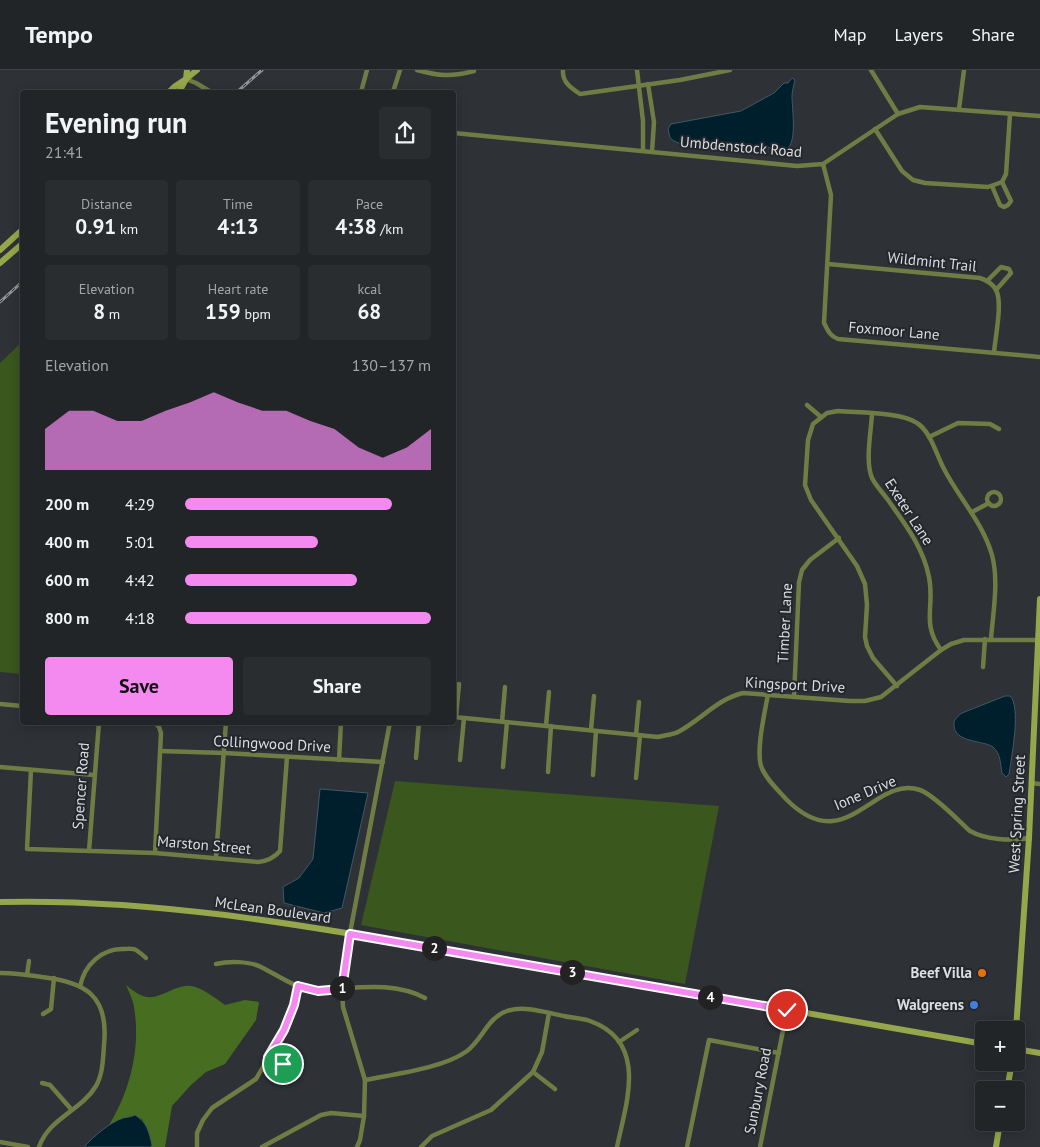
<!DOCTYPE html>
<meta charset="utf-8">
<style>
body{margin:0;font-family:"PT Sans",sans-serif;background:#2a2d30;color:#f1f3f6;height:100vh;display:flex;flex-direction:column;font-size:19px;white-space:nowrap}
*{box-sizing:border-box;margin:0}
p{font-size:16px;color:#a2a5a8}
.icon{flex:none;width:28px;height:28px;fill:none;stroke:currentColor;stroke-width:2;stroke-linecap:round;stroke-linejoin:round}
.map{position:relative;flex:1;overflow:hidden}
.details{position:absolute;left:20px;top:20px;width:436px;height:635px;display:flex;flex-direction:column;background:#222528;border-radius:5px;box-shadow:0 2px 12px #0003,0 0 0 1px #3f4245}
.details>*{flex:none}
.buttons{position:absolute;left:975px;top:951px;display:grid;gap:10px}
.buttons a{display:grid;place-items:center;width:50px;height:50px;border-radius:5px;background:#222528;box-shadow:0 2px 12px #0003,0 0 0 1px #3f4245;font-size:25px}
.pin{position:absolute;display:grid;place-items:center;width:42px;height:42px;color:#fff;margin:-21px;border:2px solid #fff;border-radius:50%;box-shadow:0 1px 5px #0007}
.km{position:absolute;width:25px;height:25px;margin:-12px;border-radius:50%;background:#222;color:#fff;font-size:14px;line-height:25px;text-align:center}
.round{display:grid;place-items:center;flex:none;width:52px;height:52px;border-radius:5px;background:#2a2d30}
.head{display:flex;align-items:center;justify-content:space-between;height:85px;padding:0 25px}
h1{font-size:28px;font-weight:600;line-height:38px}
.metrics{display:grid;grid-template-columns:repeat(3,1fr);gap:8px;height:85px;padding:5px 25px}
.metrics div{display:grid;align-content:center;border-radius:5px;background:#2a2d30;text-align:center}
.metrics b{font-size:21px;font-weight:600}
.metrics small{font-size:14px;font-weight:400}
.metrics p{font-size:14px}
.chart{height:140px;padding:10px 25px}
.chart p{display:flex;justify-content:space-between}
.chart svg{width:100%;height:90px;margin-top:5px;fill:#f489f0;opacity:.7}
.action{display:flex;gap:10px;margin-top:auto;padding:10px 25px}
.action a{flex:1;height:58px;border-radius:5px;background:#f489f0;color:#111;font-size:20px;font-weight:600;line-height:58px;text-align:center}
.action a+a{background:#2a2d30;color:#f1f3f6}
ul{padding:0 25px;list-style:none;font-size:16px}
li{display:grid;grid-template-columns:80px 60px 1fr;align-items:center;height:38px}
li i{height:12px;border-radius:6px;background:#f489f0}
header{display:flex;align-items:center;gap:30px;box-sizing:border-box;height:70px;padding:0 25px;background:#222528;border-bottom:1px solid #3f4245}
header strong{font-size:24px}
nav{display:flex;gap:28px;margin-inline-start:auto;font-size:18px}
.map>svg:first-child{display:block}
.green{fill:#3a571e}
.forest{fill:#476e20}
.water{fill:#001f2d;stroke:#425863}
.lines{fill:none;stroke-linecap:round;stroke-linejoin:round}
.street{stroke:#717c45;stroke-width:4.5}
.secondary{stroke:#96a64a;stroke-width:6}
.rail-casing{stroke:#94969a;stroke-width:3}
.rail{stroke:#24272c;stroke-width:1;stroke-dasharray:4;stroke-linecap:butt}
.route-casing{stroke:#fff;stroke-width:10}
.route{stroke:#f489f0;stroke-width:6}
.food-dot{fill:#e8710a;stroke:#24272c;stroke-width:2}
.shop-dot{fill:#3f7fe0;stroke:#24272c;stroke-width:2}
.labels{text-anchor:middle;stroke-width:4;stroke-linejoin:round;paint-order:stroke}
.street-label{font-size:15px;fill:#dbdde0;stroke:#24272c}
.poi-label{font-size:15px;font-weight:bold;fill:#dbdde0;stroke:#24272c;text-anchor:end}
</style>
<header>
<strong>Tempo</strong>
<nav><a>Map</a><a>Layers</a><a>Share</a></nav>
</header>
<div class="map">
<svg width="1040" height="1077" viewBox="0 0 1040 1077">
<rect width="100%" height="100%" fill="#2e3136"/>
<g class="green">
<polygon points="22,272 22,604 0,602 0,293"/>
<polygon points="395,711 719,736 685,914 361,855"/>
</g>
<path class="forest" d="M126,915C131,919 137,924 143,926C159,932 174,914 191,916C203,918 215,928 225,935L245,930L259,932L256,950L225,994L206,1002L191,1015L172,1036L165,1077H152L147,1058L142,1049C129,1046 122,1049 109,1055C130,1021 141,978 134,937C133,930 129,922 126,915Z"/>
<g class="water">
<path d="M792,8L795,10C794,15 792,21 792,26C792,39 797,69 788,78L751,77C737,82 725,75 712,75C709,75 707,76 704,76C694,77 677,75 670,68L668,59L671,54L741,41L774,23L784,13H788Z"/>
<path d="M1005,626H1010C1021,637 1012,683 1010,698L1009,704L1006,707L1002,703C1000,693 1001,684 993,677C983,670 954,673 954,655C953,650 958,646 962,643Z"/>
<polygon points="320,719 368,723 342,838 324,843 284,833 283,817 299,808 313,789"/>
<path d="M135,1045C147,1052 149,1062 152,1075L151,1077H84C94,1066 109,1053 123,1048C127,1047 131,1047 135,1045Z"/>
</g>
<g class="lines">
<g class="street">
<path d="M417,0C439,6 452,7 474,1"/>
<path d="M563,0C562,12 571,18 580,24L680,10L730,0"/>
<polyline points="637,0 643,51 643,81"/>
<polyline points="871,0 898,44"/>
<polyline points="186,9 196,13 211,22"/>
<polyline points="648,14 654,52 652,82"/>
<polyline points="361,22 367,0"/>
<polyline points="393,22 400,0"/>
<polyline points="959,39 964,0"/>
<polyline points="875,59 902,101 913,110 925,113 988,117 1002,112 1006,104 1010,44"/>
<polyline points="454,63 797,96 823,94 898,44 920,37 1040,46"/>
<path d="M823,94L831,125L824,253C828,261 830,266 838,269L1040,287"/>
<polyline points="992,116 1000,135 1004,137 1008,135 1011,131 1002,112"/>
<path d="M828,194L980,208C986,210 993,214 996,220C1003,232 995,268 994,283"/>
<polyline points="987,211 1001,197 1009,199 1011,203 996,220"/>
<polyline points="807,335 821,347"/>
<path d="M872,344C871,362 865,392 872,408C876,416 883,423 888,430C905,454 923,477 929,507C935,537 921,553 941,580"/>
<polyline points="929,367 958,353 990,354 999,359"/>
<circle cx="994" cy="429" r="7"/>
<polyline points="972,442 989,433"/>
<polyline points="983,597 985,569"/>
<path d="M897,616L873,588L867,576L865,567L867,535L865,514L857,496L811,430L805,415L808,370L813,354L827,343L838,341C858,343 901,342 917,353C931,362 936,384 944,399C959,428 983,453 992,485C999,511 993,543 991,569"/>
<path d="M768,624C765,642 756,679 761,696C765,708 777,719 786,729C846,790 874,704 920,720C933,724 959,751 970,761C986,770 1011,771 1029,768"/>
<polyline points="794,627 799,512 802,500 810,490 839,468"/>
<polyline points="0,634 22,636"/>
<path d="M454,647L658,667C664,665 672,665 678,662C701,650 717,629 743,623L850,631H865L881,627L941,580L951,574L964,570H1040"/>
<polyline points="456,647 459,614"/>
<polyline points="154,652 159,657 161,663 155,783"/>
<polyline points="502,652 505,617"/>
<polyline points="546,656 549,622"/>
<polyline points="591,660 594,626"/>
<polyline points="636,665 639,632"/>
<polyline points="160,681 224,683 383,692"/>
<polyline points="416,688 419,652"/>
<polyline points="339,690 341,652"/>
<polyline points="460,690 464,648"/>
<polyline points="0,697 94,705"/>
<polyline points="503,697 507,652"/>
<path d="M31,700L27,779L155,783L258,792C268,791 274,788 280,781L287,687"/>
<polyline points="548,702 551,656"/>
<polyline points="593,705 596,661"/>
<polyline points="636,708 640,665"/>
<polyline points="1031,713 1040,714"/>
<polyline points="89,781 99,652"/>
<polyline points="216,787 226,652"/>
<path d="M216,894C229,891 249,891 261,897C279,906 298,920 318,921C323,921 329,919 334,919C365,917 396,913 425,928"/>
<path d="M0,903C14,903 28,905 42,907C86,912 109,926 104,975C103,988 103,1004 96,1016C81,1041 49,1048 39,1077"/>
<polyline points="27,905 29,891"/>
<path d="M80,917C84,895 102,878 124,879C128,879 133,878 136,880C139,882 143,885 146,888"/>
<polyline points="43,944 51,939 54,908"/>
<polyline points="619,972 637,960"/>
<path d="M268,987C276,991 286,999 293,991L292,983L276,973"/>
<polyline points="533,1002 555,1019"/>
<path d="M365,1010C395,1004 444,998 467,981C483,969 487,948 507,941C525,935 547,943 564,946C572,948 582,948 590,951C649,972 626,1033 617,1077"/>
<polyline points="42,1013 50,1015 71,1039"/>
<polyline points="0,1072 28,1077"/>
<polyline points="197,1077 197,1063 203,1050 212,1038 256,1009 284,960 293,935 298,916"/>
<polyline points="262,1077 321,1045 331,1043 364,1046"/>
<polyline points="357,1077 360,1070 364,1046 365,1010 343,937 342,919 350,863 390,652"/>
<polyline points="421,1077 432,1066 491,1040 533,1002 542,982 549,943"/>
<polyline points="687,1077 709,970 779,983"/>
<polyline points="760,1077 787,940"/>
</g>
<g class="secondary">
<polyline points="169,22 174,17 186,9 187,0"/>
<polyline points="179,22 186,9 197,0"/>
<polyline points="0,180 22,160"/>
<polyline points="0,193 22,174"/>
<path d="M0,832C164,828 325,859 486,887C652,916 818,945 984,974"/>
<polyline points="1016,960 1029,768 1040,529"/>
<polyline points="1016,979 1040,983"/>
<polyline points="1007,1020 1012,992"/>
<polyline points="996,1077 1000,1052"/>
</g>
<defs>
<g id="rail">
<polyline points="237,22 262,0"/>
<polyline points="0,232 22,212"/>
</g>
</defs>
<use href="#rail" class="rail-casing"/>
<use href="#rail" class="rail"/>
</g>
<g class="lines">
<defs>
<polyline id="route" points="283,994 268,987 284,960 294,935 298,916 318,921 342,919 350,864 787,940"/>
</defs>
<use href="#route" class="route-casing"/>
<use href="#route" class="route"/>
</g>
<circle class="food-dot" cx="982" cy="903" r="5"/>
<circle class="shop-dot" cx="974" cy="935" r="5"/>
<g class="labels">
<g class="street-label">
<text transform="translate(741 77) rotate(5)" y="5">Umbdenstock Road</text>
<text transform="translate(932 192) rotate(6)" y="5">Wildmint Trail</text>
<text transform="translate(894 261) rotate(5)" y="5">Foxmoor Lane</text>
<text transform="translate(909 442) rotate(57)" y="5">Exeter Lane</text>
<text transform="translate(785 553) rotate(-87)" y="5">Timber Lane</text>
<text transform="translate(795 615) rotate(3)" y="5">Kingsport Drive</text>
<text transform="translate(272 674) rotate(3)" y="5">Collingwood Drive</text>
<text transform="translate(81 716) rotate(-86)" y="5">Spencer Road</text>
<text transform="translate(865 723) rotate(-23)" y="5">Ione Drive</text>
<text transform="translate(1017 744) rotate(-87)" y="5">West Spring Street</text>
<text transform="translate(204 775) rotate(5)" y="5">Marston Street</text>
<text transform="translate(273 840) rotate(8)" y="5">McLean Boulevard</text>
<text transform="translate(758 1021) rotate(-79)" y="5">Sunbury Road</text>
</g>
<g class="poi-label">
<text x="972" y="908">Beef Villa</text>
<text x="964" y="940">Walgreens</text>
</g>
</g>
</svg>
<div class="buttons">
<a>+</a>
<a>−</a>
</div>
<div class="pin" style="left:283px;top:994px;background:#1e9e55"><svg class="icon" aria-label="arrive" viewBox="0 0 24 24"><path d="M6 21V4h12l-3 4 3 4H6"/></svg></div>
<div class="pin" style="left:787px;top:940px;background:#d93025"><svg class="icon" aria-label="check" viewBox="0 0 24 24"><path d="M5 12l5 5 9-10"/></svg></div>
<b class="km" style="left:342px;top:918px">1</b>
<b class="km" style="left:434px;top:878px">2</b>
<b class="km" style="left:572px;top:902px">3</b>
<b class="km" style="left:710px;top:927px">4</b>
<section class="details">
<div class="head"><div><h1>Evening run</h1><p>21:41</p></div><a class="round"><svg class="icon" aria-label="share" viewBox="0 0 24 24"><path d="M12 15V3M7 8l5-5 5 5M5 13v7h14v-7"/></svg></a></div>
<div class="metrics">
<div><p>Distance</p><b>0.91<small> km</small></b></div>
<div><p>Time</p><b>4:13</b></div>
<div><p>Pace</p><b>4:38<small> /km</small></b></div>
</div>
<div class="metrics">
<div><p>Elevation</p><b>8<small> m</small></b></div>
<div><p>Heart rate</p><b>159<small> bpm</small></b></div>
<div><p>kcal</p><b>68</b></div>
</div>
<div class="chart"><p><span>Elevation</span>130–137 m</p>
<svg viewBox="0 0 160 44" preserveAspectRatio="none"><path d="M0 44V24L10 15L20 15L30 20L40 20L50 15L60 11L70 6L80 11L90 15L100 15L110 20L120 24L130 33L140 38L150 33L160 24V44z"/></svg>
</div>
<ul>
<li><b>200 m</b>4:29<i style="width:84%"></i></li>
<li><b>400 m</b>5:01<i style="width:54%"></i></li>
<li><b>600 m</b>4:42<i style="width:70%"></i></li>
<li><b>800 m</b>4:18<i style="width:100%"></i></li>
</ul>
<div class="action"><a>Save</a><a>Share</a></div>
</section>
</div>
